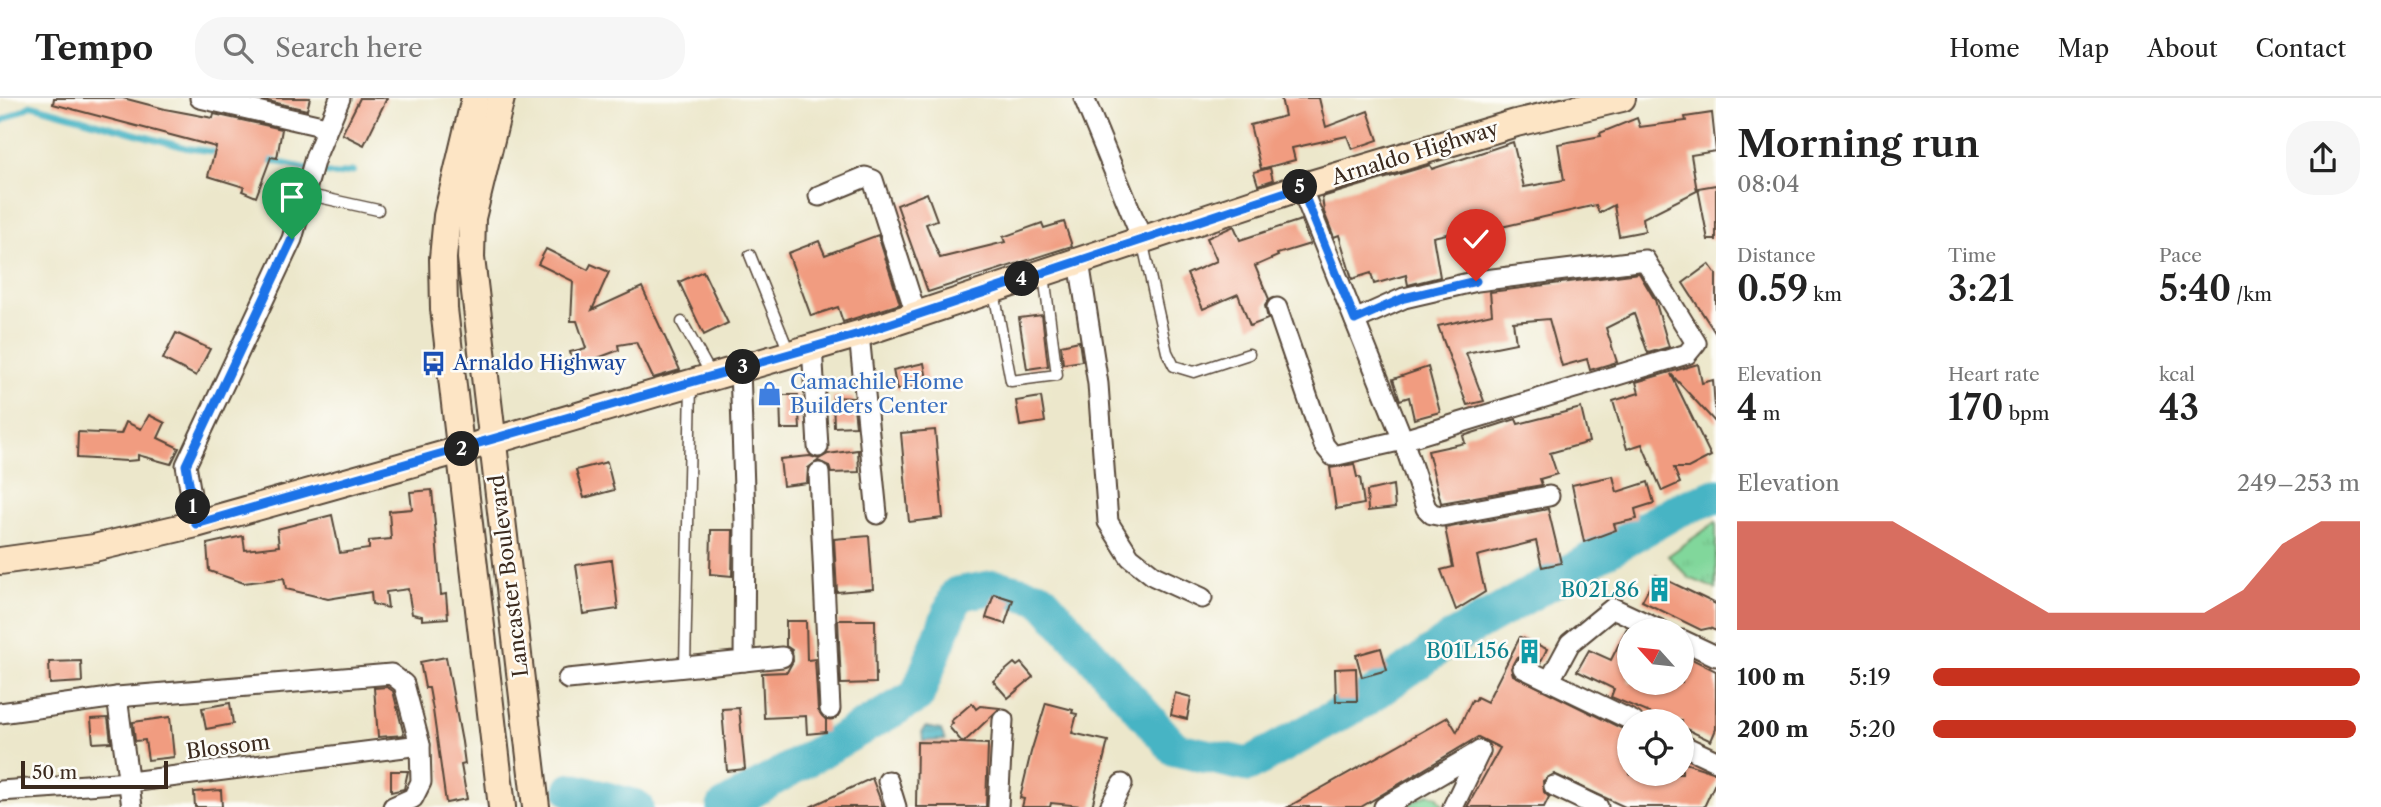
<!DOCTYPE html>
<meta charset="utf-8">
<style>
body{margin:0;font-family:"Libre Caslon Text",serif;background:#f6f6f6;color:#222;height:100vh;display:flex;flex-direction:column;font-size:26px;white-space:nowrap}
*{box-sizing:border-box;margin:0}
p{font-size:23px;color:#767676}
.icon{flex:none;width:38px;height:38px;fill:none;stroke:currentColor;stroke-width:2;stroke-linecap:round;stroke-linejoin:round}
.map{position:relative;flex:1;overflow:hidden}
.sheet{display:flex;flex-direction:column;background:#fff;width:665px}
.sheet>*{flex:none}
.needle{width:46px;rotate:297deg}
.controls{position:absolute;left:1617px;top:520px;display:grid;gap:14px}
.controls a{display:grid;place-items:center;width:77px;height:77px;border-radius:50%;background:#fff;box-shadow:0 2px 5px #0004;font-size:35px}
.scale{position:absolute;left:21px;bottom:18px;width:147px;box-sizing:border-box;padding-left:7px;border:4px solid #3b2a1e;border-top:0;font-size:19px;line-height:24px;white-space:nowrap;color:#3b2a1e;-webkit-text-stroke:5px #fdfcf7;paint-order:stroke}
.pin{position:absolute;display:grid;place-items:center;width:60px;height:60px;color:#fff;margin:-72px -30px;border-radius:50% 50% 50% 0;rotate:-45deg;box-shadow:0 0 7px #0007}
.pin .icon{rotate:45deg}
.km{position:absolute;width:35px;height:35px;margin:-18px;border-radius:50%;background:#222;color:#fff;font-size:19px;line-height:35px;text-align:center}
.round{display:grid;place-items:center;flex:none;width:74px;height:74px;border-radius:28px;background:#f6f6f6}
.headline{display:flex;align-items:center;justify-content:space-between;height:119px;padding:0 21px}
h1{font-size:38px;font-weight:600;line-height:52px}
.figures{display:grid;grid-template-columns:repeat(3,1fr);gap:10px;height:119px;padding:7px 21px}
.figures div{display:grid;align-content:center}
.figures b{font-size:35px;font-weight:600}
.figures small{font-size:19px;font-weight:400}
.figures p{font-size:19px}
.chart{height:196px;padding:14px 21px}
.chart p{display:flex;justify-content:space-between}
.chart svg{width:100%;height:126px;margin-top:7px;fill:#c8321e;opacity:.7}
ul{padding:0 21px;list-style:none;font-size:23px}
li{display:grid;grid-template-columns:112px 84px 1fr;align-items:center;height:52px}
li i{height:18px;border-radius:9px;background:#c8321e}
header{display:flex;align-items:center;gap:42px;box-sizing:border-box;height:98px;padding:0 35px;background:#fff;border-bottom:2px solid #e0e0e0}
header strong{font-size:33px}
nav{display:flex;gap:38px;margin-inline-start:auto;font-size:24px}
.search{width:490px;height:63px;background:#f6f6f6;display:flex;align-items:center;gap:18px;box-sizing:border-box;padding:0 24px;border-radius:28px;color:#767676;font-size:26px}
main{display:flex;flex:1;min-height:0}
.map>svg:first-child{display:block}
.park{fill:url(#park-tufts);stroke:#5e805c;stroke-width:2}
.water{fill:url(#water-rules);stroke:#416f71;stroke-width:2}
.lines{fill:none;stroke-linecap:round;stroke-linejoin:round}
.stream{stroke:#47b4c4;stroke-width:6}
.river{stroke:#47b4c4;stroke-width:35}
.building{fill:#f19c80}
.lane-casing{stroke:#564638;stroke-width:13}
.street-casing{stroke:#564638;stroke-width:23}
.secondary-casing{stroke:#564638;stroke-width:30}
.lane{stroke:#fff;stroke-width:10}
.street{stroke:#fff;stroke-width:19}
.secondary{stroke:#fde5c5;stroke-width:26}
.route-casing{stroke:#fff;stroke-width:14}
.route{stroke:#1a73e8;stroke-width:9}
.labels{text-anchor:middle;stroke-width:5;stroke-linejoin:round;paint-order:stroke}
.street-label{font-size:21px;fill:#3b2a1e;stroke:#fdfcf7}
.transit-label{font-size:21px;fill:#164399;stroke:#fdfcf7;text-anchor:start}
.shop-label{font-size:21px;fill:#366cbe;stroke:#fdfcf7;text-anchor:start}
.culture-label{font-size:21px;fill:#0d838f;stroke:#fdfcf7;text-anchor:end}
</style>
<header>
<strong>Tempo</strong>
<div class="search"><svg class="icon" aria-label="search" viewBox="0 0 24 24"><circle cx="10" cy="10" r="6"/><path d="M15 15l6 6"/></svg>Search here</div>
<nav><a>Home</a><a>Map</a><a>About</a><a>Contact</a></nav>
</header>
<main>
<div class="map">
<svg width="1716" height="709" viewBox="0 0 1716 709">
<defs>
<pattern id="park-tufts" width="24" height="20" patternUnits="userSpaceOnUse" patternTransform="scale(1.75)"><rect width="24" height="20" fill="#81d79b"/><path d="M3 7l-1-3M5 7V3M7 7l1-3M15 17l-1-3M17 17v-4M19 17l1-3" fill="none" stroke="#70b985"/></pattern>
<pattern id="water-rules" width="6" height="5" patternUnits="userSpaceOnUse" patternTransform="scale(1.75)"><rect width="6" height="5" fill="#47b4c4"/><path d="M0 2.5h6" fill="none" stroke="#3c939f"/></pattern>
</defs>
<rect width="100%" height="100%" fill="#fdfcf7"/>
<filter id="ink" filterUnits="userSpaceOnUse"><feTurbulence type="fractalNoise" baseFrequency=".0143" numOctaves="2"/><feDisplacementMap in="SourceGraphic" scale="14" xChannelSelector="R" yChannelSelector="G"/><feConvolveMatrix kernelMatrix="1 2 1 2 8 2 1 2 1" color-interpolation-filters="sRGB"/></filter>
<filter id="wash" filterUnits="userSpaceOnUse"><feTurbulence type="fractalNoise" baseFrequency=".00686" numOctaves="4" result="noise"/><feDisplacementMap in="SourceGraphic" scale="28" xChannelSelector="R" yChannelSelector="G"/><feGaussianBlur stdDeviation="1.57" result="paint"/><feColorMatrix in="noise" values="0 0 0 0 0 0 0 0 0 0 0 0 0 0 0 0 0 1.4 0 .05"/><feComposite in="paint" operator="in"/></filter>
<g filter="url(#wash)">
<rect width="100%" height="100%" fill="#ece7cb"/>
<g class="park">
<polygon points="1716,424 1716,491 1689,480 1668,458"/>
<polygon points="1428,696 1437,698 1444,709 1403,709"/>
</g>
<polygon class="water" points="926,629 941,632 945,642 923,643 922,633"/>
<g class="lines">
<g class="stream">
<polyline points="0,24 32,7 187,50 222,55"/>
<polyline points="264,61 336,77 354,73"/>
</g>
<g class="river">
<polyline points="572,692 636,709"/>
<polyline points="724,709 917,598 957,496 996,489 1041,500 1175,651 1248,667 1365,602 1451,541 1678,412 1716,398"/>
</g>
</g>
<g id="blocks">
<g class="building">
<polygon points="54,0 123,0 165,11 213,20 214,16 282,31 277,60 271,59 256,99 242,93 244,89 208,78 216,49 53,6"/>
<polygon points="255,0 310,0 307,12"/>
<polygon points="360,0 387,0 364,47 342,36"/>
<polygon points="1281,0 1319,0 1326,29 1368,13 1378,42 1352,51 1347,38 1292,50 1295,62 1261,71 1250,27 1285,18"/>
<polygon points="1712,15 1716,53 1691,57 1697,93 1643,120 1645,133 1619,138 1614,107 1599,115 1596,107 1497,130 1470,134 1469,131 1433,139 1440,179 1408,187 1406,177 1374,186 1371,175 1352,181 1339,137 1334,139 1324,114 1322,99 1430,67 1432,71 1513,44 1524,89 1564,82 1558,46 1601,38 1600,35 1637,20 1640,29 1686,23 1685,19"/>
<polygon points="1270,70 1273,82 1258,87 1254,74"/>
<polygon points="1716,87 1716,142 1708,142 1698,90"/>
<polygon points="927,95 937,122 926,126 940,160 1005,144 1003,139 1042,125 1044,130 1064,124 1072,148 928,194 897,107"/>
<polygon points="1301,122 1310,146 1277,156 1278,158 1255,168 1269,201 1265,208 1268,221 1250,228 1238,196 1203,211 1187,176 1217,163 1207,140 1234,128 1240,142"/>
<polygon points="878,137 900,206 843,224 838,209 811,218 788,155 819,143 825,157"/>
<polygon points="546,151 588,172 591,166 609,174 592,212 642,189 680,272 653,280 636,244 618,247 619,252 574,269 570,254 586,250 577,223 571,223 573,183 538,166"/>
<polygon points="1709,166 1716,176 1716,236 1683,185"/>
<polygon points="703,173 728,225 704,237 679,184"/>
<polygon points="1639,175 1655,202 1669,249 1648,255 1634,216 1606,230 1617,264 1590,272 1587,261 1562,268 1549,221 1513,224 1516,245 1466,255 1484,303 1467,307 1438,228 1492,216 1490,194"/>
<polygon points="1042,217 1048,268 1027,271 1019,220"/>
<polygon points="176,235 210,251 196,278 163,261"/>
<polygon points="1079,243 1082,263 1063,266 1061,247"/>
<polygon points="924,265 928,287 897,292 893,272"/>
<polygon points="1698,266 1702,285 1713,282 1716,325 1671,276 1711,358 1688,370 1674,370 1680,385 1662,393 1642,346 1627,351 1613,303 1639,295 1636,284"/>
<polygon points="1428,269 1440,314 1414,321 1409,299 1400,302 1393,281"/>
<polygon points="780,297 798,297 800,331 781,331"/>
<polygon points="833,299 853,300 856,328 834,329"/>
<polygon points="1041,299 1045,324 1020,328 1016,303"/>
<polygon points="1581,310 1589,344 1550,355 1557,376 1540,381 1542,387 1441,405 1428,353 1465,345 1463,338 1516,321 1518,326"/>
<polygon points="149,317 165,325 158,340 179,350 171,366 138,357 138,362 127,363 77,360 78,334 121,336 126,324 141,331"/>
<polygon points="935,332 943,420 909,424 901,335"/>
<polygon points="858,352 859,374 831,375 829,368 818,363 808,370 807,385 783,388 780,361 810,358 819,361 828,356"/>
<polygon points="607,364 614,392 584,400 576,372"/>
<polygon points="1354,366 1357,379 1360,379 1364,406 1336,411 1330,370"/>
<polygon points="1613,378 1617,394 1648,384 1654,405 1635,411 1637,421 1614,426 1616,432 1584,444 1572,387"/>
<polygon points="1393,387 1395,410 1368,413 1367,393"/>
<polygon points="432,392 441,497 446,496 448,520 422,522 422,518 412,516 408,491 386,494 388,510 372,506 371,494 328,501 286,491 284,480 244,485 209,473 207,446 243,438 245,452 279,448 277,431 332,417 340,455 369,451 369,443 391,441 389,413 412,411 410,394"/>
<polygon points="1548,411 1561,465 1542,469 1536,443 1477,458 1485,494 1456,512 1441,472 1453,469 1445,430"/>
<polygon points="711,432 733,432 732,478 710,476"/>
<polygon points="869,438 873,491 837,494 834,441"/>
<polygon points="612,462 618,511 583,516 576,467"/>
<polygon points="1656,477 1716,506 1716,533 1710,530 1701,532 1642,503"/>
<polygon points="994,496 1013,502 1005,526 986,520"/>
<polygon points="838,522 875,522 876,585 841,586"/>
<polygon points="786,523 806,523 807,562 815,561 818,612 826,622 826,634 807,636 806,618 764,620 762,575 787,574 793,563 792,552 786,548"/>
<polygon points="1627,530 1629,584 1682,584 1682,556 1716,573 1716,631 1711,643 1682,629 1682,623 1669,623 1611,599 1614,591 1577,573 1589,552 1611,562"/>
<polygon points="1520,539 1547,551 1540,565 1523,558 1516,560 1511,570 1513,577 1629,634 1629,676 1682,676 1682,664 1716,675 1716,683 1704,709 1625,709 1554,676 1543,683 1544,694 1549,699 1544,709 1467,709 1500,650 1478,639 1361,709 1288,709 1448,619 1457,634 1472,602 1475,603 1477,599 1487,604"/>
<polygon points="1381,550 1387,572 1362,579 1356,557"/>
<polygon points="446,559 462,644 465,666 461,667 467,701 446,705 433,612 429,590 425,590 420,564"/>
<polygon points="81,563 82,584 50,586 49,564"/>
<polygon points="1014,565 1017,568 1021,565 1033,579 1008,600 993,583"/>
<polygon points="1356,570 1357,603 1336,603 1335,571"/>
<polygon points="387,589 393,593 404,637 378,639 374,590"/>
<polygon points="1175,595 1191,599 1187,621 1171,617"/>
<polygon points="230,605 233,626 206,631 202,610"/>
<polygon points="972,605 976,611 980,608 1000,610 963,645 988,646 986,709 916,709 917,644 963,645 949,629 953,625 951,623"/>
<polygon points="1046,605 1073,612 1072,615 1077,616 1072,635 1108,643 1092,709 1051,705 1050,709 1022,709 1024,701 1020,700 1031,654"/>
<polygon points="739,610 745,671 727,673 722,611"/>
<polygon points="170,619 174,659 148,662 145,642 135,643 133,624"/>
<polygon points="108,620 111,644 93,645 91,621"/>
<polygon points="391,673 408,673 404,691 391,694"/>
<polygon points="872,680 883,709 810,709"/>
<polygon points="221,692 222,709 195,709 194,694"/>
</g>
</g>
</g>
<g filter="url(#ink)">
<use href="#blocks" fill-opacity="0" stroke="#564638" stroke-width="2"/>
<g class="lines">
<defs>
<g id="lane">
<polyline points="305,96 378,112"/>
<polyline points="1142,142 1167,254 1174,268 1194,274 1249,256"/>
<polyline points="750,157 789,254"/>
<polyline points="994,194 1011,283 1057,277 1044,177"/>
<polyline points="682,224 712,278"/>
<polyline points="685,569 691,286"/>
</g>
<g id="street">
<polyline points="200,0 326,29"/>
<polyline points="1084,0 1142,141"/>
<polyline points="1301,89 1403,342 1426,410 1432,416 1442,418 1549,398"/>
<polyline points="819,98 865,79 873,82 916,216"/>
<polyline points="1079,163 1098,286 1108,424 1130,459 1154,478 1202,500"/>
<polyline points="1277,210 1324,347 1333,358 1403,342 1687,256 1696,245 1645,162 1477,183 1404,200 1355,222"/>
<polyline points="859,236 877,416"/>
<polyline points="812,248 818,349"/>
<polyline points="819,375 830,611"/>
<polyline points="196,426 186,367 292,141 315,60 340,0"/>
<polyline points="1682,542 1716,558"/>
<polyline points="744,563 782,559"/>
<polyline points="1523,570 1633,623"/>
<polyline points="568,581 744,563 745,421 740,270"/>
<polyline points="1550,582 1570,545 1613,510 1660,532"/>
<polyline points="117,599 132,709"/>
<polyline points="0,615 117,599 391,576 404,586 420,647 421,684 413,700 393,709"/>
<polyline points="1682,647 1716,663"/>
<polyline points="888,683 896,709"/>
<polyline points="1554,688 1598,709"/>
<polyline points="0,693 130,684 420,647"/>
<polyline points="998,709 1003,622"/>
<polyline points="1110,709 1122,686"/>
<polyline points="1384,709 1480,653"/>
<polyline points="1453,709 1480,653"/>
</g>
<g id="secondary">
<polyline points="475,0 447,118 443,160 444,211 502,709"/>
<polyline points="501,0 472,120 471,160 536,709"/>
<polyline points="0,463 94,450 196,426 492,343 859,236 1301,89 1516,25 1622,0"/>
</g>
</defs>
<use href="#lane" class="lane-casing"/>
<use href="#street" class="street-casing"/>
<use href="#secondary" class="secondary-casing"/>
<use href="#lane" class="lane"/>
<use href="#street" class="street"/>
<use href="#secondary" class="secondary"/>
</g>
</g>
<g class="lines" filter="url(#ink)">
<defs>
<polyline id="route" points="292,141 186,367 196,426 859,236 1301,89 1355,222 1404,200 1476,183"/>
</defs>
<use href="#route" class="route-casing"/>
<use href="#route" class="route"/>
</g>
<defs>
<symbol id="bus-bare" viewBox="-9 -9 18 18"><path d="M-5-6H5V4H4V6H2V4H-2V6H-4V4H-5ZM-3.5-4V0h7V-4ZM-3.5 1.2v1.5H-2V1.2ZM2 1.2v1.5H3.5V1.2Z" fill="#1a4fb4" stroke="#fdfcf7" stroke-width="2.5" paint-order="stroke"/></symbol>
<symbol id="shop-bare" viewBox="-9 -9 18 18"><path d="M-5-2.5h2.3a2.7 3.5 0 0 1 5.4 0H5L5.5 6h-11ZM-1.5-2.5h3a1.5 2.3 0 0 0-3 0Z" fill="#3f7fe0" stroke="#fdfcf7" stroke-width="2.5" paint-order="stroke"/></symbol>
<symbol id="building-bare" viewBox="-9 -9 18 18"><path d="M-4-6H4V6H1V3H-1V6H-4ZM-2.5-4.3h1.7v1.8h-1.7ZM.8-4.3h1.7v1.8H.8ZM-2.5-1h1.7V.8h-1.7ZM.8-1h1.7V.8H.8Z" fill="#0f9aa8" stroke="#fdfcf7" stroke-width="2.5" paint-order="stroke"/></symbol>
</defs>
<g fill-rule="evenodd">
<use href="#bus-bare" x="416" y="248" width="35" height="35"/>
<use href="#shop-bare" x="752" y="278" width="35" height="35"/>
<use href="#building-bare" x="1642" y="474" width="35" height="35"/>
<use href="#building-bare" x="1512" y="536" width="35" height="35"/>
</g>
<g class="labels">
<g class="street-label">
<text transform="translate(1415 55) rotate(-17)" y="7">Arnaldo Highway</text>
<text transform="translate(509 478) rotate(-97)" y="7">Lancaster Boulevard</text>
<text transform="translate(228 649) rotate(-7)" y="7">Blossom</text>
</g>
<g class="transit-label">
<text x="453" y="272">Arnaldo Highway</text>
</g>
<g class="shop-label">
<text x="790" y="291">Camachile Home<tspan x="790" dy="24">Builders Center</tspan></text>
</g>
<g class="culture-label">
<text x="1639" y="499">B02L86</text>
<text x="1509" y="560">B01L156</text>
</g>
</g>
</svg>
<div class="controls">
<a><svg class="needle" viewBox="-14 -14 28 28"><path d="M0-13l5 13h-10z" fill="#e53935"/><path d="M0 13l5-13h-10z" fill="#767676"/></svg></a>
<a><svg class="icon" aria-label="locate" viewBox="0 0 24 24"><circle cx="12" cy="12" r="6"/><path d="M12 2v4M12 18v4M2 12h4M18 12h4"/></svg></a>
</div>
<div class="scale">50 m</div>
<div class="pin" style="left:292px;top:141px;background:#1e9e55"><svg class="icon" aria-label="arrive" viewBox="0 0 24 24"><path d="M6 21V4h12l-3 4 3 4H6"/></svg></div>
<div class="pin" style="left:1476px;top:183px;background:#d93025"><svg class="icon" aria-label="check" viewBox="0 0 24 24"><path d="M5 12l5 5 9-10"/></svg></div>
<b class="km" style="left:193px;top:409px">1</b>
<b class="km" style="left:462px;top:351px">2</b>
<b class="km" style="left:743px;top:269px">3</b>
<b class="km" style="left:1022px;top:181px">4</b>
<b class="km" style="left:1300px;top:89px">5</b>
</div>
<section class="sheet">
<div class="headline"><div><h1>Morning run</h1><p>08:04</p></div><a class="round"><svg class="icon" aria-label="share" viewBox="0 0 24 24"><path d="M12 15V3M7 8l5-5 5 5M5 13v7h14v-7"/></svg></a></div>
<div class="figures">
<div><p>Distance</p><b>0.59<small> km</small></b></div>
<div><p>Time</p><b>3:21</b></div>
<div><p>Pace</p><b>5:40<small> /km</small></b></div>
</div>
<div class="figures">
<div><p>Elevation</p><b>4<small> m</small></b></div>
<div><p>Heart rate</p><b>170<small> bpm</small></b></div>
<div><p>kcal</p><b>43</b></div>
</div>
<div class="chart"><p><span>Elevation</span>249–253 m</p>
<svg viewBox="0 0 160 44" preserveAspectRatio="none"><path d="M0 44V6L10 6L20 6L30 6L40 6L50 14L60 22L70 30L80 38L90 38L100 38L110 38L120 38L130 30L140 14L150 6L160 6V44z"/></svg>
</div>
<ul>
<li><b>100 m</b>5:19<i style="width:100%"></i></li>
<li><b>200 m</b>5:20<i style="width:99%"></i></li>
</ul>
</section>
</main>
